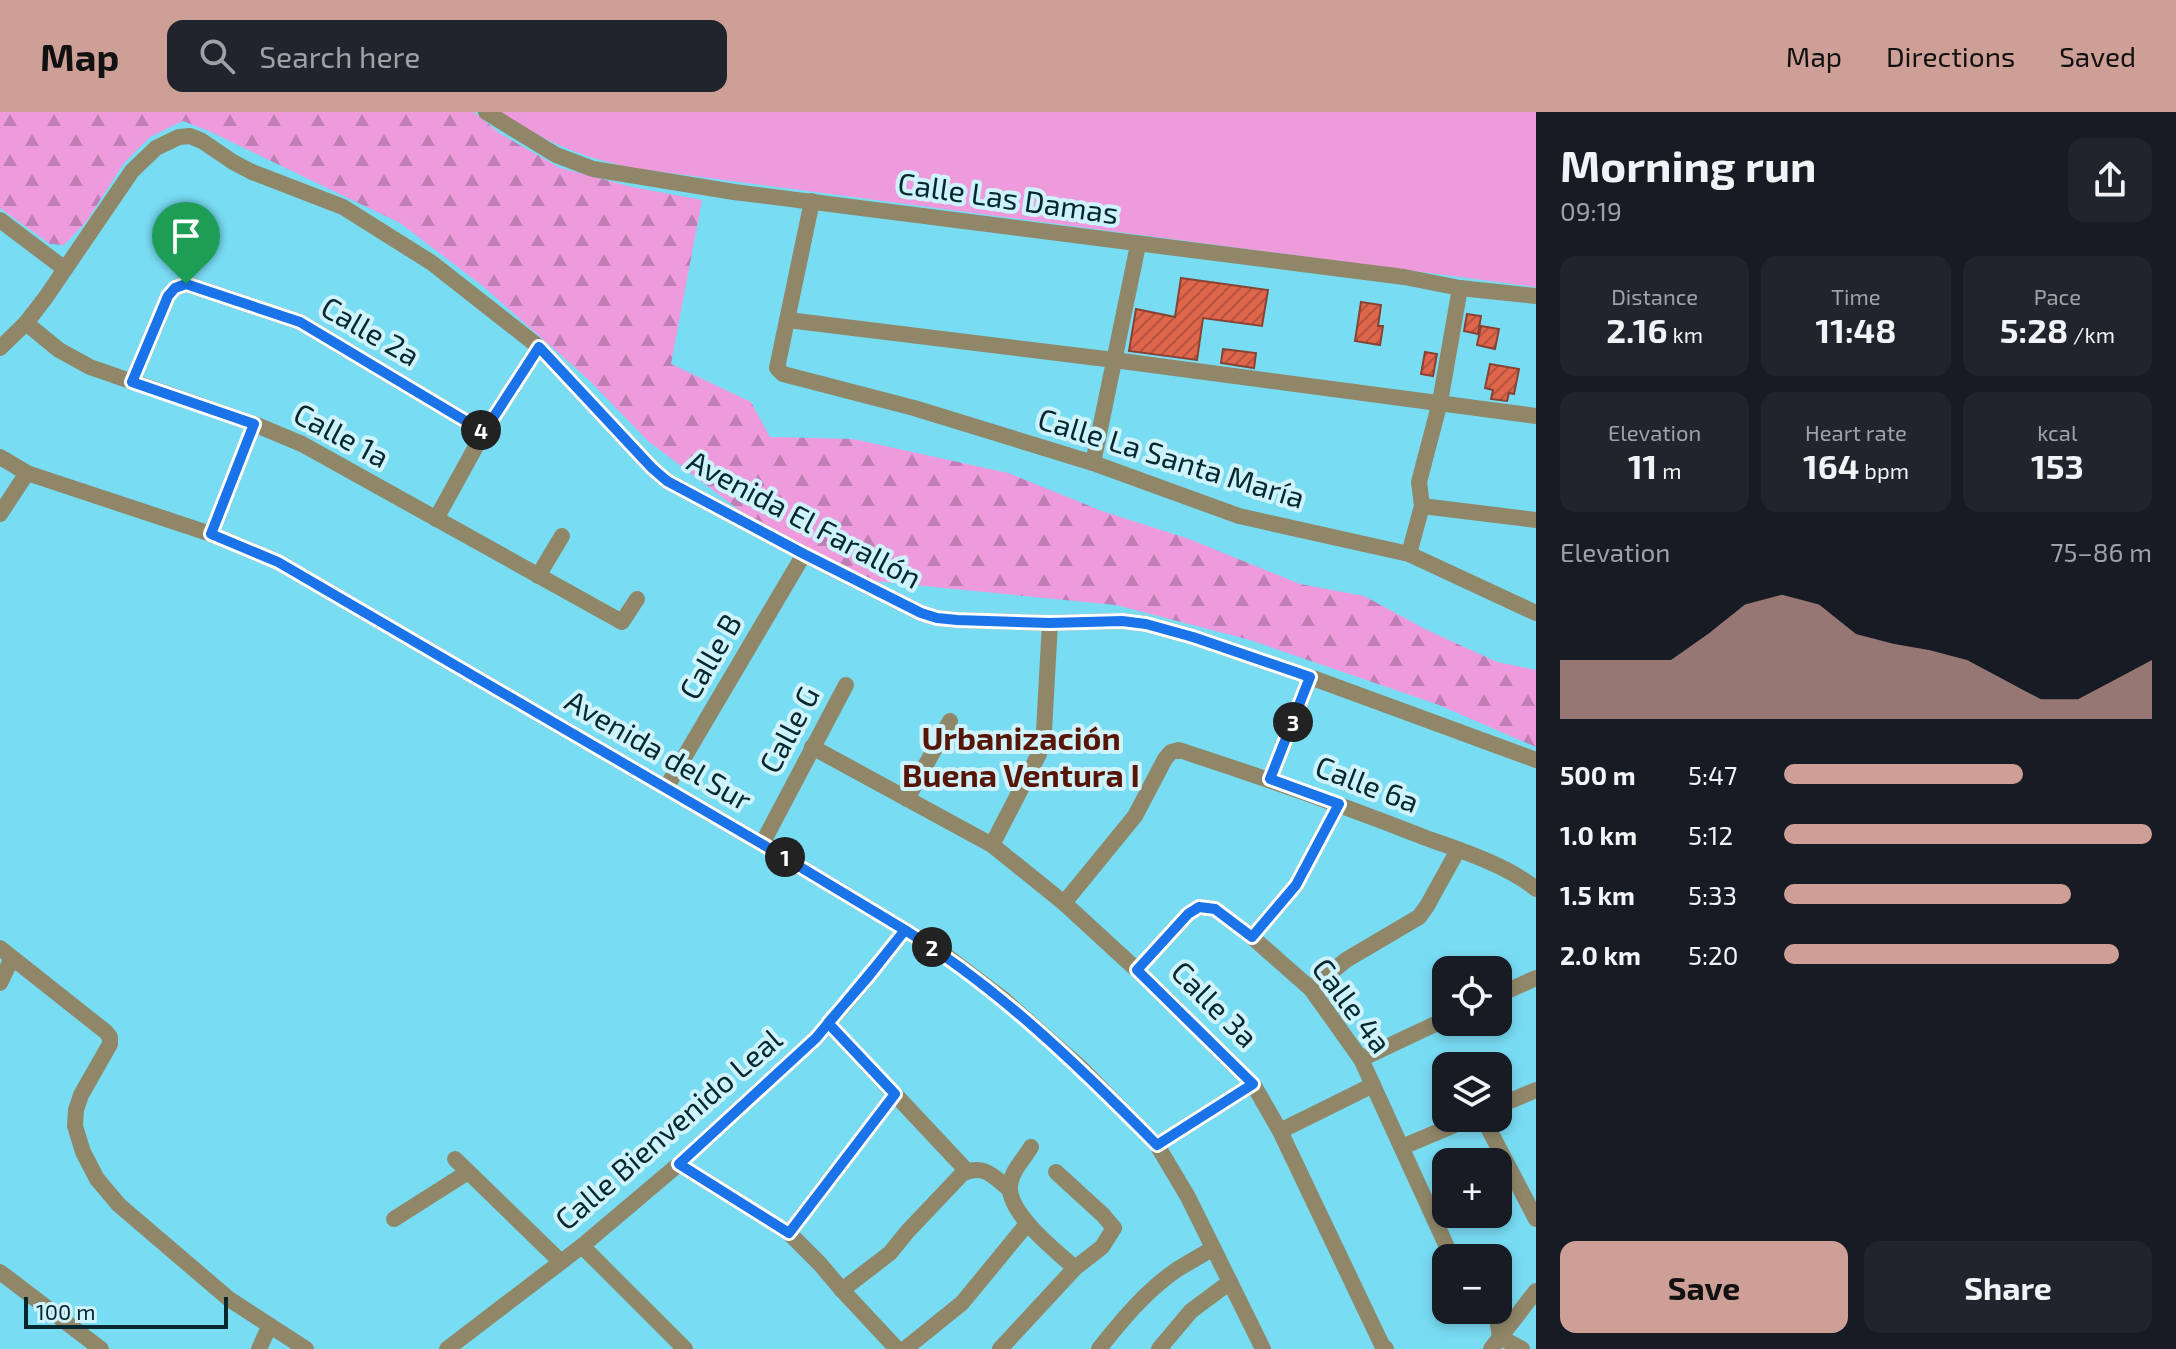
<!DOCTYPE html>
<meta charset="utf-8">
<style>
body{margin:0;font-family:"Exo 2",sans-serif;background:#20242c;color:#f1f3f6;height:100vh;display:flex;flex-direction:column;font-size:30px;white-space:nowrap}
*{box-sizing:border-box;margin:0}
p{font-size:26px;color:#9ea1a6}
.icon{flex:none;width:44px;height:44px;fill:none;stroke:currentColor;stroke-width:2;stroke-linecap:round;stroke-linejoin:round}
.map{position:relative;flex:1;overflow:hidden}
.drawer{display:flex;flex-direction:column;background:#171b24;width:640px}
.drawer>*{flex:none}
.tools{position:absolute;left:1432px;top:844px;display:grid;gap:16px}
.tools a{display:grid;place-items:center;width:80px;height:80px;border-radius:16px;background:#171b24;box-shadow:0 4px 12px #0003;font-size:40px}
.scale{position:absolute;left:24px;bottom:20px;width:204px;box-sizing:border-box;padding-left:8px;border:4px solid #05272d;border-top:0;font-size:22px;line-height:28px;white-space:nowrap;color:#05272d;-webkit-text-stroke:6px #cff3fc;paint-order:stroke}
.pin{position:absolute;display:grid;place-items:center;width:68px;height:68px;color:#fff;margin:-82px -34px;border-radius:50% 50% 50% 0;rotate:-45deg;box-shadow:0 0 8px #0007}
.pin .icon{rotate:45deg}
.km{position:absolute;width:40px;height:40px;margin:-20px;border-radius:50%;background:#222;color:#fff;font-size:22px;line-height:40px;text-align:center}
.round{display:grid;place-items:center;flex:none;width:84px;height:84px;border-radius:16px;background:#20242c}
.headline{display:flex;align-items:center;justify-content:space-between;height:136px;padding:0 24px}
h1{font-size:44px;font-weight:700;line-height:60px}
.stats{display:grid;grid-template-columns:repeat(3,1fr);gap:12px;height:136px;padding:8px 24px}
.stats div{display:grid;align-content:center;border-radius:16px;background:#20242c;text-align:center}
.stats b{font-size:34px;font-weight:700}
.stats small{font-size:22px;font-weight:400}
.stats p{font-size:22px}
.chart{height:224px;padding:16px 24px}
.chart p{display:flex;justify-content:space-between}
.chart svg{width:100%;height:144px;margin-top:8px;fill:#cd9f96;opacity:.7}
.cta{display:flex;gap:16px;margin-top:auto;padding:16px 24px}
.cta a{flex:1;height:92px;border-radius:16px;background:#cd9f96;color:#111;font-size:32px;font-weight:700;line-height:92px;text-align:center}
.cta a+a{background:#20242c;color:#f1f3f6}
ul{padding:0 24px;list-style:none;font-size:26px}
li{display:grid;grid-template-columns:128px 96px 1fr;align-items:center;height:60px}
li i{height:20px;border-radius:10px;background:#cd9f96}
header{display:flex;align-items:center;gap:48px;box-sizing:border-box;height:112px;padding:0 40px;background:#cd9f96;color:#111}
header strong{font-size:38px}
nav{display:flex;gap:44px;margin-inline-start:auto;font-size:28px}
.search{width:560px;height:72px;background:#20242c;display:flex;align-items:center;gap:20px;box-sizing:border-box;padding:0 28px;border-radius:16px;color:#9ea1a6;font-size:30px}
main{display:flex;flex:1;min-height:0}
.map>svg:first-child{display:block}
.green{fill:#ee9bdd}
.forest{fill:url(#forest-firs)}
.building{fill:url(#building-hatch);stroke:#874232;stroke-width:2}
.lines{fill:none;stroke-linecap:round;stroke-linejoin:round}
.street{stroke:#908769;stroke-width:16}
.route-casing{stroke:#fff;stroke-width:16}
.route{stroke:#1a73e8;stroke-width:10}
.labels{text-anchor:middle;stroke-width:8;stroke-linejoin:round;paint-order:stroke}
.street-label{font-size:30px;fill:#05272d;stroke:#cff3fc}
.neighbourhood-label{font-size:32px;font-weight:bold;fill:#571506;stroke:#cff3fc}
</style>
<header>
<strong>Map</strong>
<div class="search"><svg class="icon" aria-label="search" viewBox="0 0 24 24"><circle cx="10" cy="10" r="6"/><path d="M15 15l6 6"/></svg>Search here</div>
<nav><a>Map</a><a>Directions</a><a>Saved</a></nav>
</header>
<main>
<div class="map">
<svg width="1536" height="1237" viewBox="0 0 1536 1237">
<defs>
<pattern id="forest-firs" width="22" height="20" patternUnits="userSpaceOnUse" patternTransform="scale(2)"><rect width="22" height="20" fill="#ee9bdd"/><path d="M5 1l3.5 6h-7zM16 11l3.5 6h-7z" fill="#bf7eb4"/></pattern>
<pattern id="building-hatch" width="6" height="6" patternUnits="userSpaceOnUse" patternTransform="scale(2)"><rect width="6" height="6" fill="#df664b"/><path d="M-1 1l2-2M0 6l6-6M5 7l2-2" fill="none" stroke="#b3543f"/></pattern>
</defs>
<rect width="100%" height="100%" fill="#78dcf3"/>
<path class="green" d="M498,0H1536V175L655,59C641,57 626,55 612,51C571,42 534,22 498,0Z"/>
<polygon class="forest" points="0,0 474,0 499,21 560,56 632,75 702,88 671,252 751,290 770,325 853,327 1008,361 1102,399 1189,427 1300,472 1364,484 1425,517 1497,550 1536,558 1536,635 1439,593 1250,528 1116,493 852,467 783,431 648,329 588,267 484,175 400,111 211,20 183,9 150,25 124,51 86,110 64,133 50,132 0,96"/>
<g class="building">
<polygon points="1181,166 1268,178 1262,214 1203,206 1197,248 1129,239 1136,197 1175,205"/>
<polygon points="1361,190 1381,193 1378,214 1383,214 1380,233 1355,229"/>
<polygon points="1467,202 1481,204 1478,222 1464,219"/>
<polygon points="1481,214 1499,217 1495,237 1477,233"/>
<polygon points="1223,237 1256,241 1254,256 1221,251"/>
<polygon points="1425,240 1437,242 1433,264 1421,262"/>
<polygon points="1490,252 1519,257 1514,282 1509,281 1507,289 1491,287 1493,278 1485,276"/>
</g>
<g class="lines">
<g class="street">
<polyline points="486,0 556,43 593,57 734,80 1404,165 1460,176 1536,184"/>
<polyline points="812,89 777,256 783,262 914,296 1093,351 1239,404 1409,442 1536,501"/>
<polyline points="0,108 65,157"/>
<polyline points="788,208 1114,248 1536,304"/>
<polyline points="26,211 59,238 90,255 254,312 302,332 622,510 637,487"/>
<polyline points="0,236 26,211 46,185 132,59 156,36 179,25 190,24 202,29 233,50 252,60 343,95 432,151 539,235 652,356 667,369 804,442 921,501 937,506 957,508 1050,511 1122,509 1146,512 1193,525 1310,565 1536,648"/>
<polyline points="132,270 168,184 175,176 186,172 300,210 484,320"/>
<polyline points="0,345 27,361 211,422 278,450 762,732 905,818 944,842 1002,886 1081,956 1157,1033 1188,1085 1263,1237"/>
<polyline points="1093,351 1138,133"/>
<polyline points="1422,394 1536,408"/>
<polyline points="0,402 27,361"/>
<polyline points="436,407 484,320 539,235"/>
<polyline points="211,422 254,312"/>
<polyline points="1409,442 1422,394 1419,370 1440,290 1460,176"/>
<polyline points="538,464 562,424"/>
<polyline points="812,635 992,733 1064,791 1137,858 1253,972 1280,1019 1382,1233 1386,1237"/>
<polyline points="1270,667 1310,565"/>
<polyline points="666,676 804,442"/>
<polyline points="907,687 950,609"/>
<polyline points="762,732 846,573"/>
<polyline points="992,733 1039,642 1044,619 1050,511"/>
<path d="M1064,791L1135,704L1165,647L1171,640L1179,638C1262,665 1345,694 1426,726C1460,738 1509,754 1536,777"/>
<polyline points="1252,825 1296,773 1339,692"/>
<polyline points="0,836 106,920 110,925 110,932 81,983 76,998 75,1014 83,1040 97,1067 119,1093 229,1187 306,1237"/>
<polyline points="1137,858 1188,802 1199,795 1215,797 1252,825 1311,877 1361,947 1452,1146"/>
<polyline points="0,871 12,846"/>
<polyline points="1311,877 1346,848 1419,805 1427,794 1458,738"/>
<polyline points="1498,883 1536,866"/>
<polyline points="828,911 967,1059"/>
<polyline points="1361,947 1446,907"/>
<polyline points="1498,994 1536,978"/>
<polyline points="1483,1006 1536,1107"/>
<polyline points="1280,1019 1373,973"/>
<polyline points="1157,1033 1253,972"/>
<path d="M1031,1035C1024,1047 1012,1058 1010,1073C1007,1101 1056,1139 1075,1156"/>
<polyline points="1402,1035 1471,1006"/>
<polyline points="455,1047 561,1150"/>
<polyline points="679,1052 789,1121 820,1152 842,1178 897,1237"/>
<polyline points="394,1107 468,1060"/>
<polyline points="789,1121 895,982"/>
<polyline points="582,1134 685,1237"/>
<polyline points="0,1160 101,1237"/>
<path d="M842,1178L890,1141L907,1120L962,1062C983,1051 993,1064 1009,1077"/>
<polyline points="1489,1198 1497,1207 1500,1225 1522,1237"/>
<polyline points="259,1237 269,1215"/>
<polyline points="447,1237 582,1134 679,1052 816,926 868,865 905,818"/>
<polyline points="905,1237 962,1191 1027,1112"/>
<polyline points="1000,1237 1075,1156 1102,1135 1114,1116 1103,1103 1056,1060"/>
<path d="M1099,1237C1121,1209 1145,1180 1175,1159C1187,1151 1201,1144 1213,1136"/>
<polyline points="1159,1237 1191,1199 1230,1170"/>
<polyline points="1491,1237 1536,1179"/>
</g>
</g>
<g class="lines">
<defs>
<path id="route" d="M186,172L175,176L168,184L132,270L254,312L211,422L278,450L762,732L905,818L868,865L828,911L895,982L789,1121L679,1052L816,926C846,890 876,855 905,818C1000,877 1079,954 1157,1033L1253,972L1137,858L1188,802L1199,795L1215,797L1252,825L1296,773L1339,692L1270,667L1310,565L1193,525L1146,512L1122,509L1050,511L957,508L937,506L921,501L804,442L667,369L652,356L539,235L484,320L300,210L186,172"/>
</defs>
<use href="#route" class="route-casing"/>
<use href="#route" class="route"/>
</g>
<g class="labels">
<g class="street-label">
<text transform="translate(1008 87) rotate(8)" y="10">Calle Las Damas</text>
<text transform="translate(370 220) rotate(30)" y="10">Calle 2a</text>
<text transform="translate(341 324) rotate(28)" y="10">Calle 1a</text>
<text transform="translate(1171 347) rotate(17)" y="10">Calle La Santa María</text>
<text transform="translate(804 408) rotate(28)" y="10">Avenida El Farallón</text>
<text transform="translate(711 545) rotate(-60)" y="10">Calle B</text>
<text transform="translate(790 618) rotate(-62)" y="10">Calle G</text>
<text transform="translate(658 639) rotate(30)" y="10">Avenida del Sur</text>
<text transform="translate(1367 673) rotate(21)" y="10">Calle 6a</text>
<text transform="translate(1214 893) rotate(45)" y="10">Calle 3a</text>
<text transform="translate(1351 894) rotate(53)" y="10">Calle 4a</text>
<text transform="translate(669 1018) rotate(-41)" y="10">Calle Bienvenido Leal</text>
</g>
<g class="neighbourhood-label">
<text x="1021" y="638">Urbanización<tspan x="1021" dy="37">Buena Ventura I</tspan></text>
</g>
</g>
</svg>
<div class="tools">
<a><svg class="icon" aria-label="locate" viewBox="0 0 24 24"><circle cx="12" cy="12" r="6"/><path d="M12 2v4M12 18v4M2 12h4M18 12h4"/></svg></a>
<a><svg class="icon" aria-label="layers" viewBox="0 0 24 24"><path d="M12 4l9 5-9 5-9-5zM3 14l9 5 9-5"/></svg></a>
<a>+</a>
<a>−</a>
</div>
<div class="scale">100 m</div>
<div class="pin" style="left:186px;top:172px;background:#1e9e55"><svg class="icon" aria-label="arrive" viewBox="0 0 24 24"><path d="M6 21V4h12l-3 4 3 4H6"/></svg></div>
<b class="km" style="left:785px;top:745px">1</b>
<b class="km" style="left:932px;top:835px">2</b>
<b class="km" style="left:1293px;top:610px">3</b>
<b class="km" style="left:481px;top:318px">4</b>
</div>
<section class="drawer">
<div class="headline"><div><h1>Morning run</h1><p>09:19</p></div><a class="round"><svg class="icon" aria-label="share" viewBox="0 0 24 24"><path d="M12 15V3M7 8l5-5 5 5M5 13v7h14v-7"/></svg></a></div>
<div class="stats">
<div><p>Distance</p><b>2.16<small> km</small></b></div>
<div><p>Time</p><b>11:48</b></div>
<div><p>Pace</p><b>5:28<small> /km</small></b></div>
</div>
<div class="stats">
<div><p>Elevation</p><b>11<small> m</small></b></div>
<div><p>Heart rate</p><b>164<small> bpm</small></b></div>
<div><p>kcal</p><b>153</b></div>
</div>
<div class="chart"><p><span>Elevation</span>75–86 m</p>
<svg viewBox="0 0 160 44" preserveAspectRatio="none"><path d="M0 44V26L10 26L20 26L30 26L40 18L50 9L60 6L70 9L80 18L90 21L100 23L110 26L120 32L130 38L140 38L150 32L160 26V44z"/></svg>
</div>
<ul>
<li><b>500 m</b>5:47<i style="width:65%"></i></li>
<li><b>1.0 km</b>5:12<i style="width:100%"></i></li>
<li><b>1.5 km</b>5:33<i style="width:78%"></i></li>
<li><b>2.0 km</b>5:20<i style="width:91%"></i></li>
</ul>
<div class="cta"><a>Save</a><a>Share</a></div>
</section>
</main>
